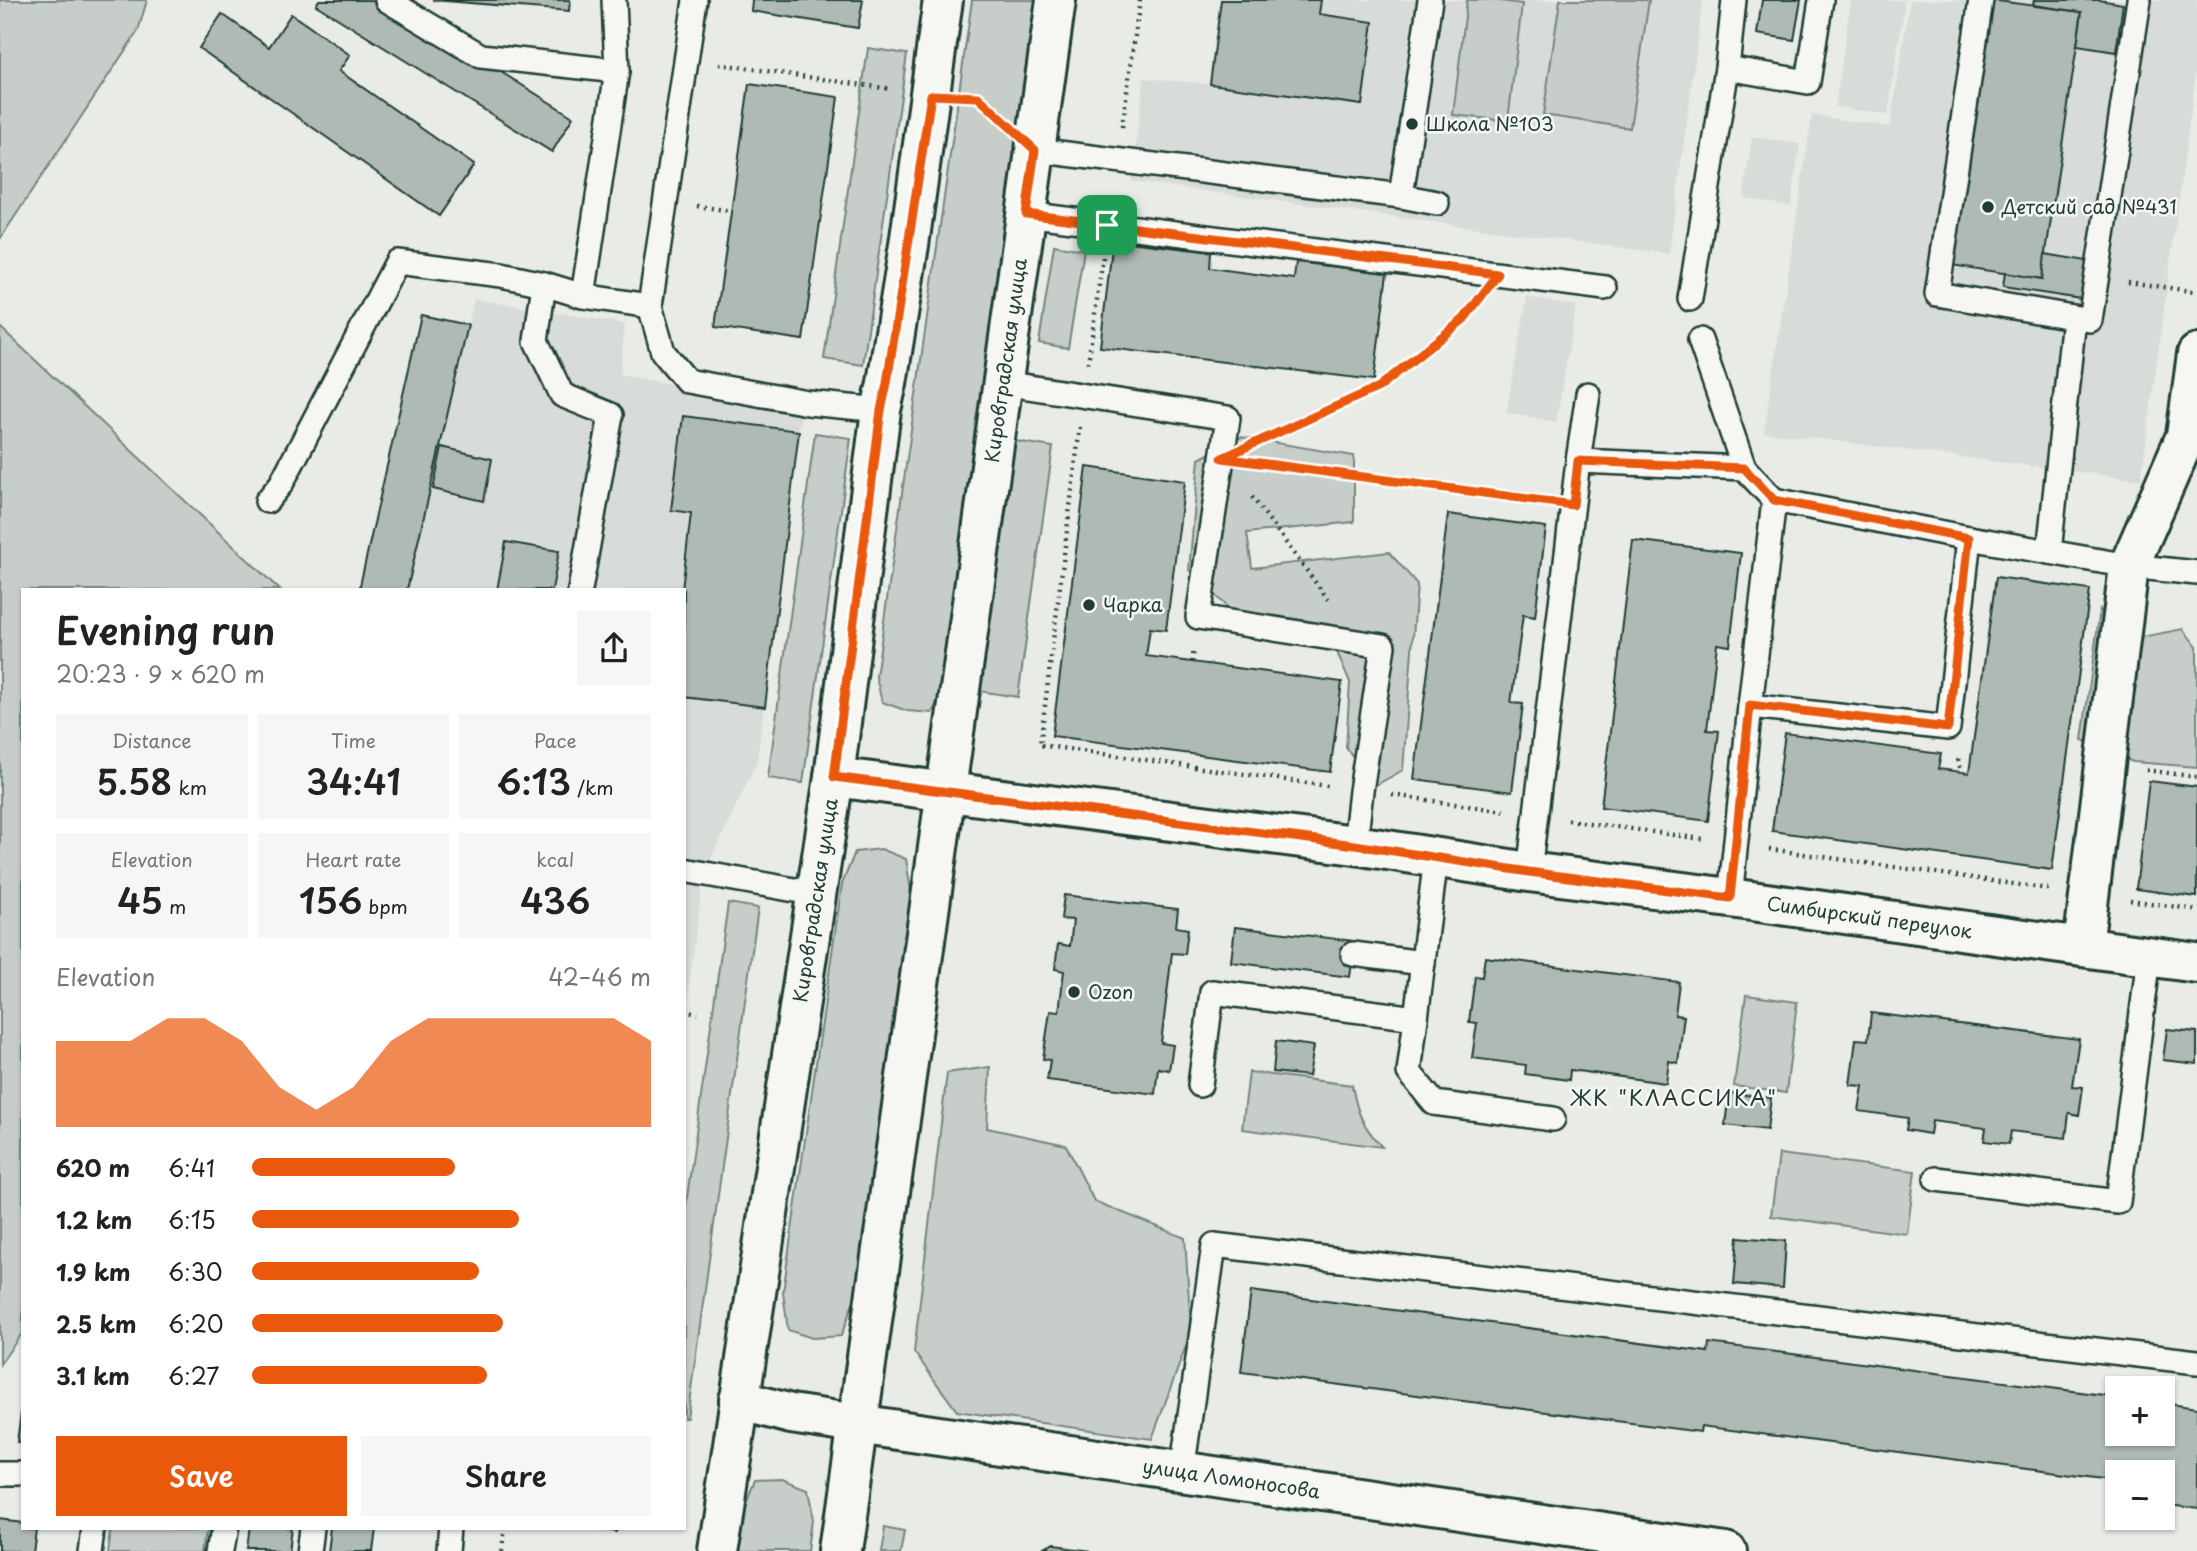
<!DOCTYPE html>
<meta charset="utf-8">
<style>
body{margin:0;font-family:"Playpen Sans",sans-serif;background:#f6f6f6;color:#222;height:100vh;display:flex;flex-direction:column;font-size:26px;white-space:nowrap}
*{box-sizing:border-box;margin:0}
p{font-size:23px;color:#767676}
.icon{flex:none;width:38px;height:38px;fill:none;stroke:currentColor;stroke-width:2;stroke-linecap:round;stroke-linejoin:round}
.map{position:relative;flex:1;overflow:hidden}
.side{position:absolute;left:21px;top:588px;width:665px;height:942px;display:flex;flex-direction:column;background:#fff;border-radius:0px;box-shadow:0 2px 5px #0004}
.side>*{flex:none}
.controls{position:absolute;left:2105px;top:1376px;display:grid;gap:14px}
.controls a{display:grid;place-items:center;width:70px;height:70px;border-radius:0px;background:#fff;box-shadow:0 2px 5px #0004;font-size:35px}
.pin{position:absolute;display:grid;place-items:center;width:60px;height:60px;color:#fff;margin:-30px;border-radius:14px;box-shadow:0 4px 10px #0006}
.round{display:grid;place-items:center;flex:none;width:74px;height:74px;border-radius:0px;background:#f6f6f6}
.headline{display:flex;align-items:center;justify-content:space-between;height:119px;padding:0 35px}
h1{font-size:38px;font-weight:600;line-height:52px}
.metrics{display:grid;grid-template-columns:repeat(3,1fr);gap:10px;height:119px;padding:7px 35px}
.metrics div{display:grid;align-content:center;border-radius:0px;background:#f6f6f6;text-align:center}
.metrics b{font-size:35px;font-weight:600}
.metrics small{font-size:19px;font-weight:400}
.metrics p{font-size:19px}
.chart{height:196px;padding:14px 35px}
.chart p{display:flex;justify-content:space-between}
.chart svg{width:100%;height:126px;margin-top:7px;fill:#ea580c;opacity:.7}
.button{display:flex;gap:14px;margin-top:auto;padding:14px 35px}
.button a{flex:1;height:80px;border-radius:0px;background:#ea580c;color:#fff;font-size:28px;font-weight:600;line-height:80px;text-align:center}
.button a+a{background:#f6f6f6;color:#222}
ul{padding:0 35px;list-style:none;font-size:23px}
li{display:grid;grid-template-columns:112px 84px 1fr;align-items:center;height:52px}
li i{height:18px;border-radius:9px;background:#ea580c}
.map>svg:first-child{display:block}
.built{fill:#d8dcd8}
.green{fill:#c7cec9;stroke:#73867e;stroke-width:2}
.building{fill:#b0bab5;stroke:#1f3d34;stroke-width:2}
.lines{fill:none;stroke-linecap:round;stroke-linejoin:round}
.lane-casing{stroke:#1f3d34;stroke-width:28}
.street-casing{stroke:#1f3d34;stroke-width:44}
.secondary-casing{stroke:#1f3d34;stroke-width:44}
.path{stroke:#1f3d34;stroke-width:4.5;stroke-dasharray:2 5;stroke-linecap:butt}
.lane{stroke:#f6f6f2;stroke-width:23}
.street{stroke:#f6f6f2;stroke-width:38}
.secondary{stroke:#f6f6f2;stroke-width:38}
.route-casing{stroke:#fff;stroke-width:14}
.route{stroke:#ea580c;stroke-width:9}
.poi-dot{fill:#1f3d34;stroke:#f6f6f2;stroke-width:2.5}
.labels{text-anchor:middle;stroke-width:5;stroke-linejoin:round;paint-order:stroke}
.poi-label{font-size:19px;fill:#1f3d34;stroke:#f6f6f2;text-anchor:start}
.street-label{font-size:19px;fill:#1f3d34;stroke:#f6f6f2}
.neighbourhood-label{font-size:21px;letter-spacing:2px;fill:#1f3d34;stroke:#f6f6f2}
</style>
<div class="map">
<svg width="2197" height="1551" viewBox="0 0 2197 1551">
<rect width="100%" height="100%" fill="#e9ebe7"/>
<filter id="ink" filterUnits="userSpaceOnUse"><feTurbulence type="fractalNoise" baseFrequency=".0143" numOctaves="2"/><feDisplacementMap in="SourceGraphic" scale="14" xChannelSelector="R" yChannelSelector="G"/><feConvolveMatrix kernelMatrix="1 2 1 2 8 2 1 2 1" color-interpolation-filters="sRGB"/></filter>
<g filter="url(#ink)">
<g class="built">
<polygon points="1221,0 1703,0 1669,254 1131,181 1144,78 1210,84"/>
<polygon points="1851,0 1905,0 1888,115 1835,107"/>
<polygon points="1910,0 2197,0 2197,65 2141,480 1764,432 1812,115 1890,127"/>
<polygon points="1752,137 1800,144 1791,206 1743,198"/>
<polygon points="1527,297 1576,306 1556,422 1506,413"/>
<polygon points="474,299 625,324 620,374 685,387 684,396 801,412 757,762 704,873 684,1022 684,590 407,590"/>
</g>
<g class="green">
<polygon points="0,0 147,0 138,31 0,239"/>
<polygon points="972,0 1042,0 944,688 932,713 907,711 882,702 876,677"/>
<polygon points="1467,0 1493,0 1522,4 1508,121 1453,115"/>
<polygon points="1560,0 1649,0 1630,128 1543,115"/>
<polygon points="868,48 907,54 863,365 824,359"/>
<polygon points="1054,245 1084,250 1068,348 1039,343"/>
<polygon points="0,327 280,590 23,590 23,1332 0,1364"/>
<polygon points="815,433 851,438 803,783 768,778"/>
<polygon points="1241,437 1354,456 1354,522 1247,533 1252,568 1389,552 1417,584 1403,770 1376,785 1346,748 1350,682 1326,627 1231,611 1189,570 1199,459"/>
<polygon points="1015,441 1053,447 1018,697 979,691"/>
<polygon points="2100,610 2142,637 2183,629 2197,647 2197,767 2133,762 2082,740"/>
<polygon points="881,849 906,859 912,898 855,1298 841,1336 812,1338 788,1330 783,1292 842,884 855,852"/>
<polygon points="728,903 758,908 687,1418 684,1418 684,1219"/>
<polygon points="1746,995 1797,1002 1786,1093 1734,1086"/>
<polygon points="990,1067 987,1128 1066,1145 1094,1201 1185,1238 1191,1332 1152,1439 957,1411 914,1352 947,1073"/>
<path d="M1249,1072L1352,1085C1357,1114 1363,1126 1382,1147L1242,1129Z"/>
<polygon points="1779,1154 1915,1171 1907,1234 1771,1216"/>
<polygon points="782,1479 808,1489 814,1522 810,1551 737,1551 743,1508 755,1480"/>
<polygon points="883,1526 905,1530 901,1551 879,1551"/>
<polygon points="113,1528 208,1528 205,1551 110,1551"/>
</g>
<g class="building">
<polygon points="319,0 386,0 573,117 552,152 316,5"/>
<polygon points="433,0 570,0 569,11"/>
<polygon points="752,0 863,0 858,28 751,11"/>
<polygon points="1221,0 1321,0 1319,14 1373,22 1362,105 1210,84"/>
<polygon points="1762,0 1801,0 1794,40 1757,34"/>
<polygon points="1990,0 2082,12 2042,279 1951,265"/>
<polygon points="2034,0 2099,0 2123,4 2116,52 2077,46 2082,12 2033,5"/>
<polygon points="222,14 269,47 291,14 350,55 339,71 474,165 439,216 199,48"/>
<polygon points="749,84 838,97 803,340 715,327"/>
<polygon points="1113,240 1211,252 1210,268 1294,279 1296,262 1387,273 1374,380 1100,347"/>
<polygon points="2045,254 2087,261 2081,299 2003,287 2005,273 2042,279"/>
<polygon points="421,315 468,325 407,590 359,590"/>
<polygon points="683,416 799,431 765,707 684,697 684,590 682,590 691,513 671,510"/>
<polygon points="442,447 492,459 484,501 433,489"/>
<polygon points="1087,467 1185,481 1166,630 1150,628 1146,656 1342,682 1330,772 1052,736"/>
<polygon points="1448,514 1546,527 1535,617 1523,615 1511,703 1523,704 1512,792 1414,779"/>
<polygon points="1633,540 1741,553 1730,646 1717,644 1707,730 1719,731 1708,821 1601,807"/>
<polygon points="506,542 559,551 552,590 497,590"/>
<polygon points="1996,577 2090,590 2052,870 1772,831 1785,733 1941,754 1938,769 1969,773"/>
<polygon points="2149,781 2197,787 2197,897 2136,889"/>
<polygon points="1064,895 1178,909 1176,927 1188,929 1185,954 1172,953 1161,1043 1173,1045 1169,1070 1158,1068 1155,1094 1047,1080 1050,1060 1043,1059 1050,1011 1059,1012 1064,971 1055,969 1058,944 1070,946 1073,920 1061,919"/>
<polygon points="1235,927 1355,941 1350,977 1231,962"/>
<polygon points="1485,957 1679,982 1675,1015 1684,1016 1678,1063 1669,1061 1666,1083 1570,1070 1569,1080 1525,1074 1526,1065 1472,1058 1477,1023 1469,1022 1475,976 1482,977"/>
<polygon points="1871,1013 2079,1039 2072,1086 2083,1087 2079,1115 2069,1113 2066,1138 2011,1131 2009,1144 1984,1141 1986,1128 1932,1121 1930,1134 1906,1130 1908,1118 1859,1111 1863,1086 1850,1085 1856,1039 1868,1040"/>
<polygon points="2167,1029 2197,1032 2197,1064 2163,1060"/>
<polygon points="1276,1041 1314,1046 1309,1076 1273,1072"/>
<polygon points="1729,1093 1771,1098 1767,1130 1725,1125"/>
<polygon points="1738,1237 1786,1241 1783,1288 1734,1284"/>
<polygon points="1251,1291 1708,1352 1709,1343 2118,1397 2118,1433 2163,1433 2163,1403 2197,1408 2197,1509 2163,1505 2163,1472 2118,1472 2118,1481 1701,1426 1700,1432 1241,1372"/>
<polygon points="23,1399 23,1443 17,1442"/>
<polygon points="0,1520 23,1523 23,1528 34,1528 31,1551 0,1551"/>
<polygon points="249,1528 293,1528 290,1551 246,1551"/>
<polygon points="332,1528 374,1528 371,1551 329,1551"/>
<polygon points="577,1528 616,1528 615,1533"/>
<polygon points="1050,1546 1088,1551 1042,1551"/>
</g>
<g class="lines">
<defs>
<g id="lane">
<polyline points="387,0 481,56 617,71"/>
<polyline points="1981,0 1937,294 2090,320 2139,0"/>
<polyline points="1727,68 1808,82 1821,0"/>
<polyline points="1035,150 1401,196 1437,203"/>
<polyline points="1401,196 1430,0"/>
<polyline points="1026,214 1605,288"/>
<polyline points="544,284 536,341 562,395 611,415 580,590"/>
<polyline points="583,296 617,71 614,0"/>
<polyline points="1690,299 1727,68 1734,0"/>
<polyline points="650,306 695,0"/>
<polyline points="1700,340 1744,468 1774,500 1969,538 2129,566 2197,573"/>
<polyline points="1003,383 1228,418 1198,617 1383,646 1361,791 1355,845"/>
<polyline points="1578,461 1588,394"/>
<polyline points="267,501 281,484 397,262 501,275 544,284 583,296 650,306 663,352 687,381 808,403 881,410"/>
<polyline points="2049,552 2074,318"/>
<polyline points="1750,706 1774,500"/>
<polyline points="684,870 817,894"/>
<polyline points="1529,872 1578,461 1744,468"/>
<polyline points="1730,898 1750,706 1948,728 1969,538"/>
<polyline points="1353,954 1423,963"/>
<polyline points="1416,1018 1409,1072 1434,1103 1553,1119"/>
<polyline points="1200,1085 1212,992 1416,1018 1436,858"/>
<polyline points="1936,1179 2118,1202 2149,957"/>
<polyline points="1182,1472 1214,1245 2197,1362"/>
<polyline points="0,1474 23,1474"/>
<polyline points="92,1551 95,1528"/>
<polyline points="220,1551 224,1528"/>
<polyline points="310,1551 313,1528"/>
<polyline points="449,1551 451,1528"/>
</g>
<g id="street">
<path id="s1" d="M834,777L1355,845L1529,872L1730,898L2197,963"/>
<polyline points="2083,947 2129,566 2186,436 2197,354"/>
<path id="s2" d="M739,1400L791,1414L857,1424L1726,1551"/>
</g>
<g id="secondary">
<path id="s3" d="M717,1551L834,777L881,410L887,383L909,245L943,0"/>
<path id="s4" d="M840,1551L1056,0"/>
</g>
</defs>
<use href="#lane" class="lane-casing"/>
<use href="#street" class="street-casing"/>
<use href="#secondary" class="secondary-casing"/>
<g class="path">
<polyline points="719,64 890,89"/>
<polyline points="972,97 978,98 998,116"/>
<polyline points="1122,127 1140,0"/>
<polyline points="697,206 731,211"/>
<polyline points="2128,282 2197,292"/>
<polyline points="1088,363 1103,257"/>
<polyline points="1080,427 1040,745 1328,786"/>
<polyline points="1259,441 1379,387 1464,319 1474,306"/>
<polyline points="1254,462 1540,501"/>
<polyline points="1252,497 1330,602"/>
<polyline points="1192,662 1194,649"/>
<polyline points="1958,759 1961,771"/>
<polyline points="2146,770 2197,777"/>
<polyline points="1392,795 1504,811"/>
<polyline points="1568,820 1702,839"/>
<polyline points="1769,849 2048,889"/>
<polyline points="2130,900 2197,910"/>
<polyline points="684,1011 698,1014"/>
<polyline points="502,1551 505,1528"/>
</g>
<use href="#lane" class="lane"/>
<use href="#street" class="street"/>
<use href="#secondary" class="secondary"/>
</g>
</g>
<g class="lines" filter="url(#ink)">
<defs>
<polygon id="route" points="931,95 978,97 1035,150 1026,214 1498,274 1464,319 1379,387 1222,458 1573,505 1578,461 1744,468 1774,500 1969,538 1948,728 1750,705 1730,898 1529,872 1355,845 834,777 881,410 887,383"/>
</defs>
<use href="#route" class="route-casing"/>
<use href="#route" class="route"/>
</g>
<g class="poi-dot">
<circle cx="1412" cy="124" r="7"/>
<circle cx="1988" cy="207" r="7"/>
<circle cx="1089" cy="605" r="7"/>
<circle cx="1074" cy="992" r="7"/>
</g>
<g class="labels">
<g class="poi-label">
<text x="1426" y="131">Школа №103</text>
<text x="2002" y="214">Детский сад №431</text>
<text x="1103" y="612">Чарка</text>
<text x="1088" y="999">Ozon</text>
</g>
<g class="street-label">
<text dy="7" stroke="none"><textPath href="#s4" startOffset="1202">Кировградская улица</textPath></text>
<text dy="7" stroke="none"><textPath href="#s3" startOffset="658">Кировградская улица</textPath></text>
<text dy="7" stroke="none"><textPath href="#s1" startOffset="1045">Симбирский переулок</textPath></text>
<text dy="7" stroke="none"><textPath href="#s2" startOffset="499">улица Ломоносова</textPath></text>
</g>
<g class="neighbourhood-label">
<text x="1674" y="1106">ЖК "КЛАССИКА"</text>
</g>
</g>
</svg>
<div class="controls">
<a>+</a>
<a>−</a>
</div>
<div class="pin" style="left:1107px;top:225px;background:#1e9e55"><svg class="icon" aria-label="arrive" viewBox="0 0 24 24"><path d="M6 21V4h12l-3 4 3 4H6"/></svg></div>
<section class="side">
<div class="headline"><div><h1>Evening run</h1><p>20:23 · 9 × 620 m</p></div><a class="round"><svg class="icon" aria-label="share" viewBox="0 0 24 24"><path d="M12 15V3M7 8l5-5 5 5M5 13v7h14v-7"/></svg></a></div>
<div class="metrics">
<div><p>Distance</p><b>5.58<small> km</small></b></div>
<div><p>Time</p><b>34:41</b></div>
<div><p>Pace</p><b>6:13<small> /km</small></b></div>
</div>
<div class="metrics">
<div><p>Elevation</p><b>45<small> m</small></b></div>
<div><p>Heart rate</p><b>156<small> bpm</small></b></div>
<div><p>kcal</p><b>436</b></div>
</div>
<div class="chart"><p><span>Elevation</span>42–46 m</p>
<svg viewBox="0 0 160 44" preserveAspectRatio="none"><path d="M0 44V14L10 14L20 14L30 6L40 6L50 14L60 30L70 38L80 30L90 14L100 6L110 6L120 6L130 6L140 6L150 6L160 14V44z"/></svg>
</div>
<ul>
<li><b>620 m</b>6:41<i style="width:51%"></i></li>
<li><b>1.2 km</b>6:15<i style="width:67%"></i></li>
<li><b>1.9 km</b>6:30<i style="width:57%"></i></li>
<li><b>2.5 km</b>6:20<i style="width:63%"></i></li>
<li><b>3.1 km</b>6:27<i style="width:59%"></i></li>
</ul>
<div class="button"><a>Save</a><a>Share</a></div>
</section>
</div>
